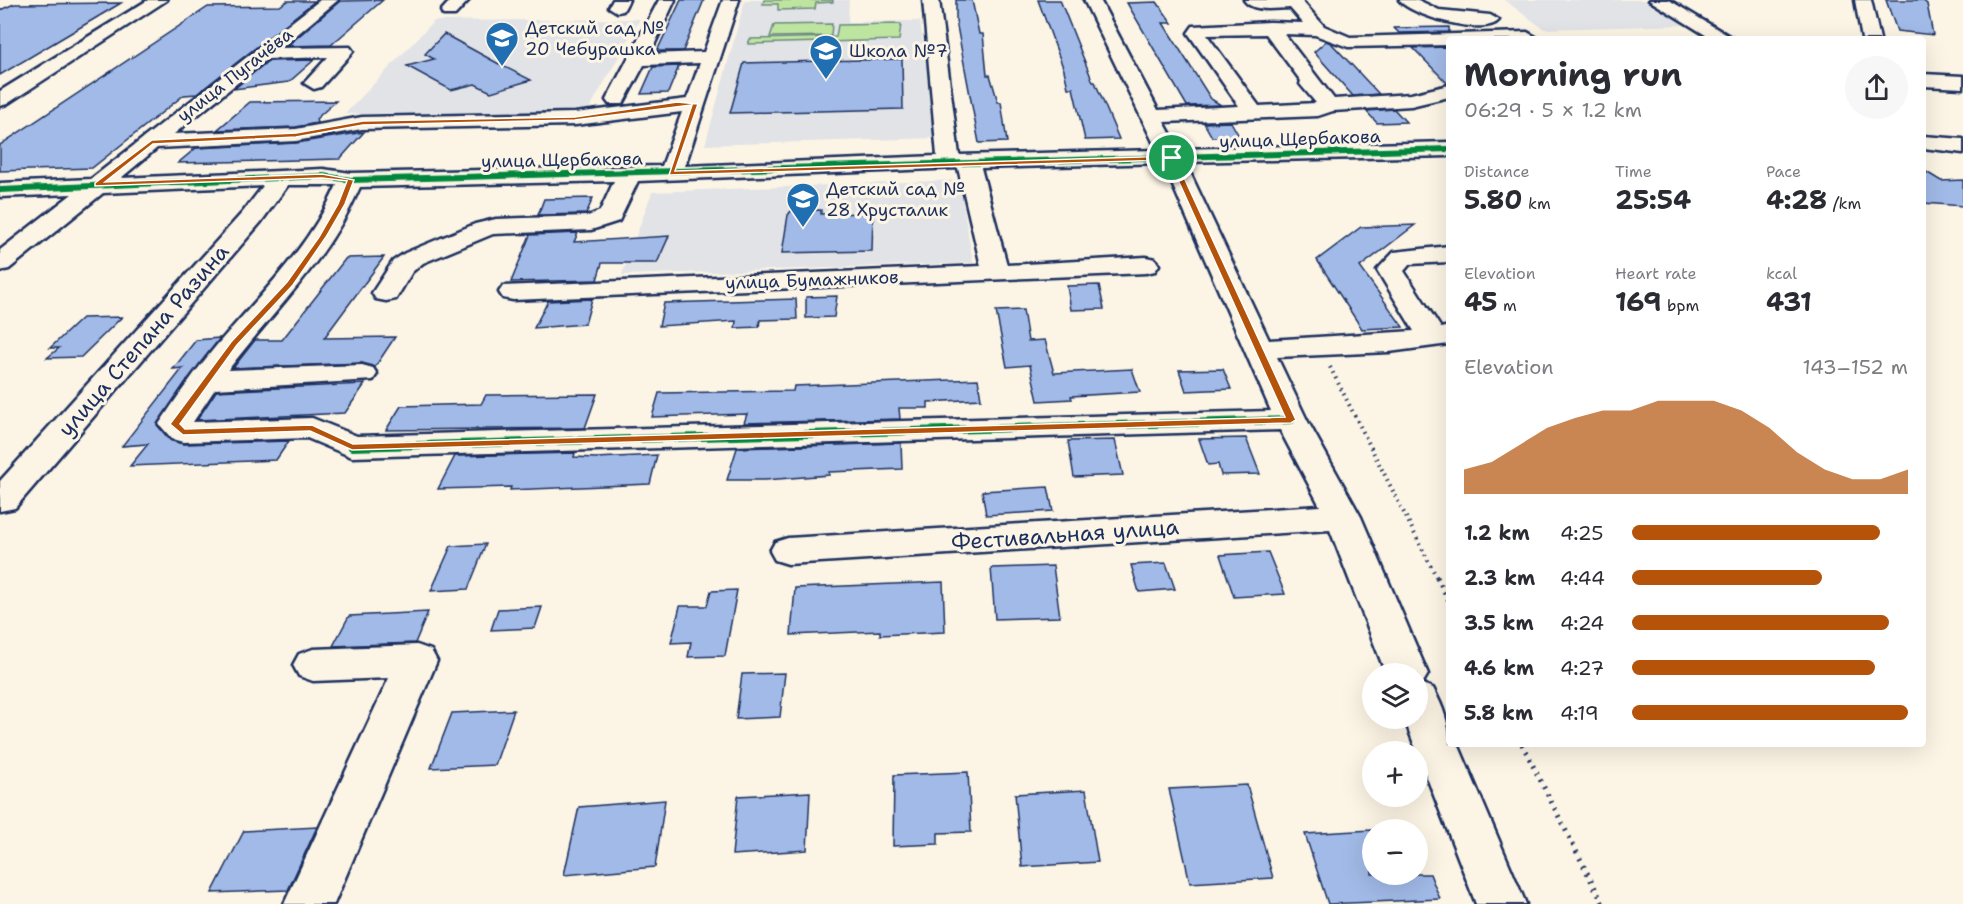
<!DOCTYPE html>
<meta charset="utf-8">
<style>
body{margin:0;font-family:"Shantell Sans",sans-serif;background:#f7f7f7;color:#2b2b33;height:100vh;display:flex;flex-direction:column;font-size:22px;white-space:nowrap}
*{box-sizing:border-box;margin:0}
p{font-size:20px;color:#7c7c81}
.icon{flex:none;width:33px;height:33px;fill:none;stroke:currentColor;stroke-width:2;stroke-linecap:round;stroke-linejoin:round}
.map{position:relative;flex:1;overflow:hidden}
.details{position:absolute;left:1446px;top:36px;width:480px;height:711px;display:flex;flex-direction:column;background:#fff;border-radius:6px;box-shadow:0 6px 24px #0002}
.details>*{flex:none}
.tools{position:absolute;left:1362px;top:663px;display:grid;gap:12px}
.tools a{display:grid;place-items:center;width:66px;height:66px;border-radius:50%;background:#fff;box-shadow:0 6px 24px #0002;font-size:30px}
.pin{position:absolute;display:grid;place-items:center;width:51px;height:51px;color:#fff;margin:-26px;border:3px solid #fff;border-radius:50%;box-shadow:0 2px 6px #0007}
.round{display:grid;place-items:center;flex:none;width:63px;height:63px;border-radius:32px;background:#f7f7f7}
.head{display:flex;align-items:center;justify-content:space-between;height:102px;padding:0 18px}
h1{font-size:33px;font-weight:700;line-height:45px}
.figures{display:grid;grid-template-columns:repeat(3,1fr);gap:9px;height:102px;padding:6px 18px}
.figures div{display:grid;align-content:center}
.figures b{font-size:26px;font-weight:700}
.figures small{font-size:16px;font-weight:400}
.figures p{font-size:16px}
.chart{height:168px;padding:12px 18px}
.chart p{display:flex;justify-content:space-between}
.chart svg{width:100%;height:108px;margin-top:6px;fill:#b45309;opacity:.7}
ul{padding:0 18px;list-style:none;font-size:20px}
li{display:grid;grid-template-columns:96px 72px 1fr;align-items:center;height:45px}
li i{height:15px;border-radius:8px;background:#b45309}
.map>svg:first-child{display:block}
.built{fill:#e1e3e6}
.green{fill:#bee5a0;stroke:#6c8a7f;stroke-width:1.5}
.building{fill:#a1bae7;stroke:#1b2f5e;stroke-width:1.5}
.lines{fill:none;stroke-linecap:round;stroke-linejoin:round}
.minor-casing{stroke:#1b2f5e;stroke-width:5}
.path-far1{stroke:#1b2f5e;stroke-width:4;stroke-dasharray:1.5 4.5;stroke-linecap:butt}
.path{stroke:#1b2f5e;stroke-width:5;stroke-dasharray:2 6;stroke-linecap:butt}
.minor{fill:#fcf5e5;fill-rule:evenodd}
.cycleway-far1-casing{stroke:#fcf5e5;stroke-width:9}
.cycleway-casing{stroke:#fcf5e5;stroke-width:11}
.cycleway-far1{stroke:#00873e;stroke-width:6}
.cycleway{stroke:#00873e;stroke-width:8}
.route{fill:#b45309;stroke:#fff;stroke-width:1.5;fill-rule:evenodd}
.labels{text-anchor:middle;stroke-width:6;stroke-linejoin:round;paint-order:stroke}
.far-poi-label{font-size:18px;fill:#1b2f5e;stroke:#fcf5e5;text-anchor:start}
.far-street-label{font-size:18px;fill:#1b2f5e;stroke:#fcf5e5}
.street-label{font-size:22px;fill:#1b2f5e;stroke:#fcf5e5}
</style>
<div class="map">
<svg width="1963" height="904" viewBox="0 0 1963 904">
<rect width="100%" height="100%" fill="#fcf5e5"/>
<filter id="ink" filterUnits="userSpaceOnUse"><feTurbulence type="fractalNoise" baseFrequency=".0167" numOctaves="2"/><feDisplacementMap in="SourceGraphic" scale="12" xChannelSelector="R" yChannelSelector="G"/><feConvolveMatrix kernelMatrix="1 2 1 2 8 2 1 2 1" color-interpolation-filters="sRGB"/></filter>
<g filter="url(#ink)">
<g class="built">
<polygon points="745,0 849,0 848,22 920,21 938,138 705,145"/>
<polygon points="1504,0 1646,0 1690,25 1544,29"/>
<polygon points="640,19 587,113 345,114 434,21"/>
<polygon points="959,180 973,263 622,275 652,192"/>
</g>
<g class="green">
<polygon points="764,0 833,0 833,2 816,3 815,9 778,10 778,4 763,4"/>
<polygon points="832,24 831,36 770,37 774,25"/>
<polygon points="901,24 899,40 748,44 750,39 836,37 838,25"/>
</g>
<g class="building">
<polygon points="383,0 331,45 287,46 340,1"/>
<polygon points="681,0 704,0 683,51 657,51"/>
<polygon points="956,0 972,0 979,34 983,34 987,75 990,75 998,102 1001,102 1007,142 979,143 956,21"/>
<polygon points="1038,0 1060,0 1093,82 1095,82 1119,139 1085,140 1073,88 1068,88 1064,70"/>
<polygon points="1886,0 1922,0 1927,4 1933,35 1897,31"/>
<polygon points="287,1 315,1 197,94 184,95 92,168 0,171 0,145 208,7 280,6"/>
<polygon points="1157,2 1172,23 1163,23 1211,99 1221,105 1187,106 1127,3"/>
<polygon points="121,3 69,34 0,75 0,10 14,4"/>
<polygon points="1449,27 1449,32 1399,33 1394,28"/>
<polygon points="444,34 499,64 531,80 491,92 475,84 451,90 407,66 434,59 425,54"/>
<polygon points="1326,41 1331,43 1379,94 1353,96 1314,52"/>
<polygon points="1449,47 1449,83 1447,83 1413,48"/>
<polygon points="902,59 903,109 730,113 744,63"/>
<polygon points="314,60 289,82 234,89 268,61"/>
<polygon points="679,66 668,93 641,94 653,67"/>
<polygon points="336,101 316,119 317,123 296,127 217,130 250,102"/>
<polygon points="1394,109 1406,122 1377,123 1366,111"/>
<polygon points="1231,122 1239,136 1212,137 1204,123"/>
<polygon points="364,132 340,159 178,163 196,148 296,143"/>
<polygon points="1923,170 1941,181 1963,180 1963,206 1923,203"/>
<polygon points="593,198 586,214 538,215 544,199"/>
<polygon points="821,210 821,214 873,213 872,251 782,253 788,215 791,211"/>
<polygon points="1415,225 1360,267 1403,327 1362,329 1317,260 1361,227"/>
<polygon points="578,233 574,242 669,236 657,263 602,263 597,280 511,282 530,235"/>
<polygon points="384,257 324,338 395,337 375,367 362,363 233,368 255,340 282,340 346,258"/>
<polygon points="1099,285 1104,309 1071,310 1067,286"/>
<polygon points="837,296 834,317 806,318 806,297"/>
<polygon points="592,299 585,324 534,328 548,301"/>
<polygon points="796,299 797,319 760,320 759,327 735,328 736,321 659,326 664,303"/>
<polygon points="1023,310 1028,341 1045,340 1054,373 1132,369 1140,392 1071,396 1072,399 1038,401 1030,365 1007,367 996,311"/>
<polygon points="122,317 81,357 47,358 59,348 50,348 82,318"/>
<polygon points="220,338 185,383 157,425 170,440 183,444 289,441 276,460 130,466 148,444 122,446 183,368 173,369 196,340"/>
<polygon points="1223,369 1231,389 1186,391 1179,370"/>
<polygon points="978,379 981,399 928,402 928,408 899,408 900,419 744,423 747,414 652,417 659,393 793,391 794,386"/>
<polygon points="365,384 345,413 197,420 216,391"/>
<polygon points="597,394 585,428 386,430 401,406 481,404 486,395"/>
<polygon points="1246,438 1260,474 1221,475 1218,464 1208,465 1199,439"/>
<polygon points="1115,440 1123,475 1074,477 1068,441"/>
<polygon points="901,443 902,469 829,472 829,475 765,480 727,480 737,448"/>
<polygon points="575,453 574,457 596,458 657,455 650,484 510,490 511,487 438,489 455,456"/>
<polygon points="1048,487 1053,511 986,515 982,491"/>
<polygon points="486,544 468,589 431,591 451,546"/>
<polygon points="1268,552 1285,594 1234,597 1220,555"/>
<polygon points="1166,563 1175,589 1139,592 1131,565"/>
<polygon points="1053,566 1060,617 995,619 991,568"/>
<polygon points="943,582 945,632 880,635 880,631 791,635 795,588"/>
<polygon points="737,590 725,656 688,657 691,642 671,643 680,606 707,606 711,591"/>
<polygon points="542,607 535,628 491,630 498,609"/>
<polygon points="428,612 415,643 333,646 349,616"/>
<polygon points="785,673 780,717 736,719 742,674"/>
<polygon points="514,710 495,765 431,768 452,713"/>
<polygon points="968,772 971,832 938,833 938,844 893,846 894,775"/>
<polygon points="1247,785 1273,878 1190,883 1169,789"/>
<polygon points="1086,790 1098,862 1022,867 1015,794"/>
<polygon points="810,792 807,850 732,855 738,796"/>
<polygon points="665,800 655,867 564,875 579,807"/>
<polygon points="317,827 288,890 212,893 244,831"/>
<polygon points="1372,830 1372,874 1430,874 1440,899 1328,904 1305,834"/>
</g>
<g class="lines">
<defs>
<g id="minor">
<polygon points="148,0 167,0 7,104 0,106 0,91"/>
<path d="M320,0H338L281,48L350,47L353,51L350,55L321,87L314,89L304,83L328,57L267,59L174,134L296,129L362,117L575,113L687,99L700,63L644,65L623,104H609L606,100L659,0H675L650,54L704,52L723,0H739L685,166L937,156L923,0H939L959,155L1157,150L1084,0H1100L1158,110L1239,106L1188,33L1193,26L1270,22L1303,23L1290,8C1276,8 1253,13 1244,0H1301L1324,26L1350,37L1527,32L1539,39H1449V45L1348,47L1315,35L1284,34L1334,99L1411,94L1449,85V97L1411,106L1333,111L1318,116L1164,122L1179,149L1449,142V156L1185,162L1269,340L1414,331L1377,270L1394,252L1449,246V262L1410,264L1404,271L1441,328L1449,326V344L1389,352L1277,357L1307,420L1361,517L1428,674L1422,684L1433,688C1443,707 1449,722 1449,744H1458L1526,904H1476L1404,718H1418V674H1386L1330,530L788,564L775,560L770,551L775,542L788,538L1320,506L1280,430L352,457L307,438L183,442L172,439L159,424C177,397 196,370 216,346C261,294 308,249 337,185H288L261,222L15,508L0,511V481L243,212L263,186L103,193L9,269L0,271V250L72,194L0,197V183L91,179ZM1266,34L1301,81L1300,84L1316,103L1259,106L1207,35ZM682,112L662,166L351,173L323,169L121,178L157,148L296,141L362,129L575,125ZM1163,163L1271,411L357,436L312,418L193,422L215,389L373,380L377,374L373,368L362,365L228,370C275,309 329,259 360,187L614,181L600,211L588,216L496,219L475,224L405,253L393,261L372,293L376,299L386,301L396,299L412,272L423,263L493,234L591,230L619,221L638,181L958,168L981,266L503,286L499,292L503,298L513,300L1146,273L1155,271L1159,265L1155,259L1146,257L1007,265L981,168Z"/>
<polygon points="451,0 469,0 455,15 443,15 441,11"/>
<polygon points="613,0 629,0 623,11 617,12 609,7"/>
<path d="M1399,0H1418L1439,10L1490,15L1499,20C1486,37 1411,16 1399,0Z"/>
<polygon points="1649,0 1669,0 1734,39 1712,39"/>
<polygon points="1855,0 1871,0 1880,39 1862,39"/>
<polygon points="1923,74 1963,76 1963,88 1923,86"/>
<polygon points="1923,136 1963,139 1963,153 1923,148"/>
<polygon points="417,645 431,650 437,661 334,904 284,904 389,678 313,681 299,676 293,665 299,654 313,649"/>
</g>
</defs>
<use href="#minor" class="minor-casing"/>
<polyline class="path-far1" points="1330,367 1437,578"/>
<g class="path">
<polyline points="1437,577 1449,601"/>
<polyline points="1522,744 1603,904"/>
</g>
<use href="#minor" class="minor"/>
<defs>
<path id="cycleway-far1" d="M0,190L323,176L351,180C717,172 1083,159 1449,149"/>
<polyline id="cycleway" points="352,447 1291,420"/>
</defs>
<use href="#cycleway-far1" class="cycleway-far1-casing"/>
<use href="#cycleway" class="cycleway-casing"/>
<use href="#cycleway-far1" class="cycleway-far1"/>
<use href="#cycleway" class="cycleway"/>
</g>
</g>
<path class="route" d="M677,102L698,104L675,171L1174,156L1296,420L1291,423L352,450L310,431L183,435L170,424L231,342L287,282L319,237L338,204L347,181L322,178L95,186V183L152,140L296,133L363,121L575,117ZM692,105L669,175L1169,160L1285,417L353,444L312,425L185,429L180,424L237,345L293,285L326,237L345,204L354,180L322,174L105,182L153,144L296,137L363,125L575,120Z"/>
<defs>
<symbol id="school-pin" viewBox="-11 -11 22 30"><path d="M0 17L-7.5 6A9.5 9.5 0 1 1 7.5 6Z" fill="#1f6fb2" stroke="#fcf5e5"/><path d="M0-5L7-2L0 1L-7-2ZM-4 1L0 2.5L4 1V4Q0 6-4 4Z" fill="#fff"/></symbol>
</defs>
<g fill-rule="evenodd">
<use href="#school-pin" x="483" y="19" width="38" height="52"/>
<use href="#school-pin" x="807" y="32" width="38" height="52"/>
<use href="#school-pin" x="784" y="180" width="38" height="52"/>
</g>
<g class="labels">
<g class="far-poi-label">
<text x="525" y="34">Детский сад №<tspan x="525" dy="21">20 Чебурашка</tspan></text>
<text x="849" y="57">Школа №7</text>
<text x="826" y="195">Детский сад №<tspan x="826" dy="21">28 Хрусталик</tspan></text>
</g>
<g class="far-street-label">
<text transform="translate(235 75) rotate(-38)" y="6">улица Пугачёва</text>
<text transform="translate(1300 139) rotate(-2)" y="6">улица Щербакова</text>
<text transform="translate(562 160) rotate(-1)" y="6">улица Щербакова</text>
<text transform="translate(812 280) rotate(-2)" y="6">улица Бумажников</text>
</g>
<g class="street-label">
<text transform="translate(143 340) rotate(-49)" y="8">улица Степана Разина</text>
<text transform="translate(1065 534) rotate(-4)" y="8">Фестивальная улица</text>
</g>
</g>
</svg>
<div class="tools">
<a><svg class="icon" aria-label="layers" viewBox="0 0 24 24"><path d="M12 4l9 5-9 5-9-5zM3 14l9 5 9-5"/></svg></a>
<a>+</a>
<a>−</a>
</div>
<div class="pin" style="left:1172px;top:158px;background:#1e9e55"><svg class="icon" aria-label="arrive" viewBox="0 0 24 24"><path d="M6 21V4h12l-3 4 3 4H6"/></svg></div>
<section class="details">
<div class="head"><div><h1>Morning run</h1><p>06:29 · 5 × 1.2 km</p></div><a class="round"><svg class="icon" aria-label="share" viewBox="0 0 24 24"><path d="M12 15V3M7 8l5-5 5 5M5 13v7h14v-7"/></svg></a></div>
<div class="figures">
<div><p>Distance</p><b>5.80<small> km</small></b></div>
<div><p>Time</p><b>25:54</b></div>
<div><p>Pace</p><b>4:28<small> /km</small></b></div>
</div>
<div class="figures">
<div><p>Elevation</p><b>45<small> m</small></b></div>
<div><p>Heart rate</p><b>169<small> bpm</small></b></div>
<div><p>kcal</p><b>431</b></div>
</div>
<div class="chart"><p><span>Elevation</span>143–152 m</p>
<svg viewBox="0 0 160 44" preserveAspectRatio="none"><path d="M0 44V34L10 31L20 24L30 17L40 13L50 10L60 10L70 6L80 6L90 6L100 10L110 17L120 27L130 34L140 38L150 38L160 34V44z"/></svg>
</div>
<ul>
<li><b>1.2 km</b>4:25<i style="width:90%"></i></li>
<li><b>2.3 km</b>4:44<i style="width:69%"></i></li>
<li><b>3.5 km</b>4:24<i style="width:93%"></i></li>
<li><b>4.6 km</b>4:27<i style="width:88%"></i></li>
<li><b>5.8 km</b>4:19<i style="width:100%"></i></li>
</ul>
</section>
</div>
